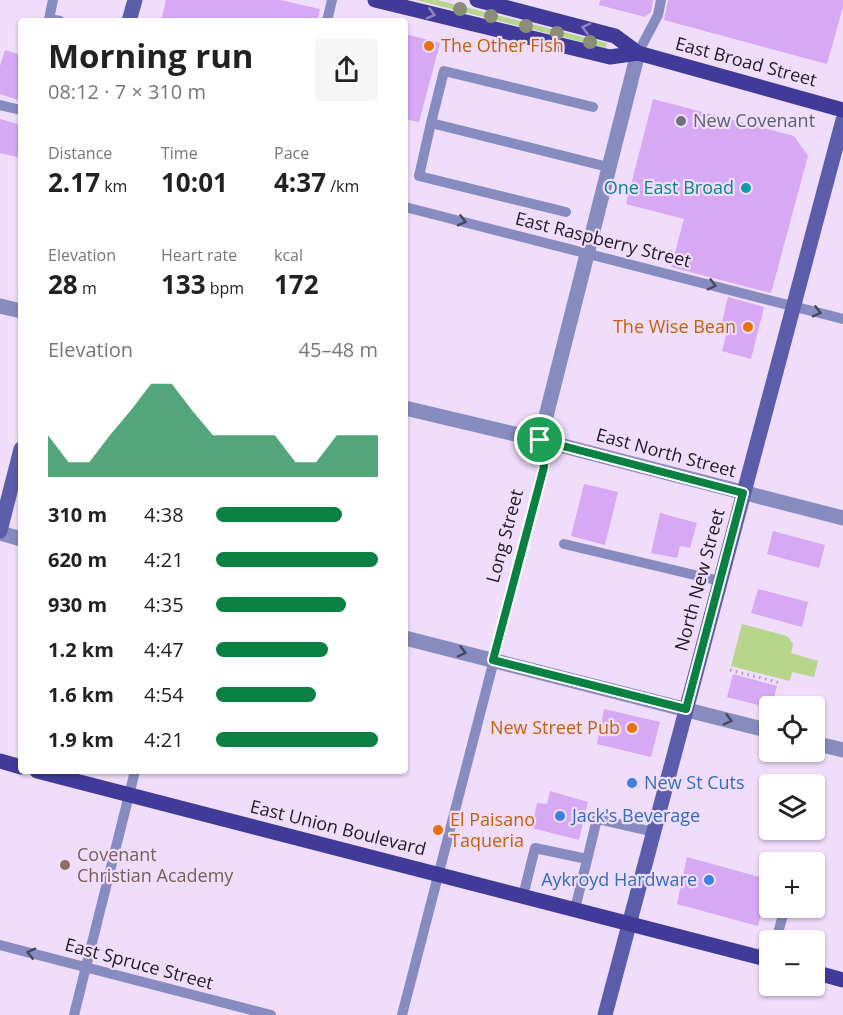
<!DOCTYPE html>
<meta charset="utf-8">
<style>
body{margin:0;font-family:"Open Sans",sans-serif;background:#f6f6f6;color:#222;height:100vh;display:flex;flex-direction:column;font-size:22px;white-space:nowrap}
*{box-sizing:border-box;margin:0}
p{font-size:20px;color:#767676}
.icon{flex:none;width:33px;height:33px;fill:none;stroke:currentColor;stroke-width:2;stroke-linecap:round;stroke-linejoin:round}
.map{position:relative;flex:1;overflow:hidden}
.panel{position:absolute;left:18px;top:18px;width:390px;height:756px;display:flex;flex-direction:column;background:#fff;border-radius:6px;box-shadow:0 2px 4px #0004}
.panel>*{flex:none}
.controls{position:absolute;left:759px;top:696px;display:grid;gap:12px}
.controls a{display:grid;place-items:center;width:66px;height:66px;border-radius:6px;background:#fff;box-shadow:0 2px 4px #0004;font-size:30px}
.pin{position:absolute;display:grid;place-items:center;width:51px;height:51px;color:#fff;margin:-26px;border:3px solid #fff;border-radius:50%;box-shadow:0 2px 6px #0007}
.round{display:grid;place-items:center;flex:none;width:63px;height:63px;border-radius:6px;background:#f6f6f6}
.headline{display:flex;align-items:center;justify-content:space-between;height:102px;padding:0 30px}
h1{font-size:33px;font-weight:700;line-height:45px}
.figures{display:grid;grid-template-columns:repeat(3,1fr);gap:9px;height:102px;padding:6px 30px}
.figures div{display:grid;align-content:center}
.figures b{font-size:26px;font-weight:700}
.figures small{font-size:16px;font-weight:400}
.figures p{font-size:16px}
.chart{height:168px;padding:12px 30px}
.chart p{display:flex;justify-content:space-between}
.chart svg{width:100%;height:108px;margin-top:6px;fill:#0b8043;opacity:.7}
ul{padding:0 30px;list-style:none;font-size:20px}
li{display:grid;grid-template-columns:96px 72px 1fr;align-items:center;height:45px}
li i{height:15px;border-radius:8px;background:#0b8043}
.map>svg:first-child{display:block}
.green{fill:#b7d58b}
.building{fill:#d7a8f4}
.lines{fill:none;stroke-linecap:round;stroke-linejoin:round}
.path{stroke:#aa9bb3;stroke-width:3;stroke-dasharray:1.5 4.5;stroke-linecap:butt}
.lane{stroke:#878bc0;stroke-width:10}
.street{stroke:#878bc0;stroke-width:15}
.secondary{stroke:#5c5daa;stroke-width:15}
.primary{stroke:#413a99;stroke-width:15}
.tree{fill:#8a8d79}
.oneway{stroke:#8f83c5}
.oneway2{stroke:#4a4763}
.route-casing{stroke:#fff;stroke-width:12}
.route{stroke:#0b8043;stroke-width:8}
.food-dot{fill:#e8710a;stroke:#efddfb;stroke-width:2}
.worship-dot{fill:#6b7280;stroke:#efddfb;stroke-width:2}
.culture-dot{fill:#0f9aa8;stroke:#efddfb;stroke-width:2}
.shop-dot{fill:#3f7fe0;stroke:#efddfb;stroke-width:2}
.education-dot{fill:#8d6e63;stroke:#efddfb;stroke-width:2}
.labels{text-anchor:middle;stroke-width:4.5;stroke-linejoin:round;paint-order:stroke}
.food-label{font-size:18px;fill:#c56008;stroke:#efddfb;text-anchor:start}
.street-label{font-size:18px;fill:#211a25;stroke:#efddfb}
.worship-label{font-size:18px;fill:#5b616d;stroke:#efddfb;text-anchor:start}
.culture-label{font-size:18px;fill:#0d838f;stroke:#efddfb;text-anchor:end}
.shop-label{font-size:18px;fill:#366cbe;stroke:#efddfb;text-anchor:start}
.education-label{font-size:18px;fill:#785e54;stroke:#efddfb;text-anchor:start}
</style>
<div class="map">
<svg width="843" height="1015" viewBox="0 0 843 1015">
<rect width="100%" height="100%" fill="#efddfb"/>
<g class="green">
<polygon points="416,0 437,0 607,43 606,48"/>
<polygon points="742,624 787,636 793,644 791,653 818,661 814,677 792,672 790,681 731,666"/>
</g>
<g class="building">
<polygon points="166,0 280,0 320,9 317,21 161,21"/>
<polygon points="600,0 653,0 651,12 645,17 599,5"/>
<polygon points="668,0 843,0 843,7 827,64 664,20"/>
<polygon points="405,34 440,43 419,122 405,119"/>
<polygon points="5,50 21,55 21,101 0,94 0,66"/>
<polygon points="653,99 794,136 808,156 771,293 671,267 684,219 626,204"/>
<polygon points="0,119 21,125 21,158 0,153"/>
<polygon points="728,297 764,307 751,359 722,351 728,328 721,326"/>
<polygon points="584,484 618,492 605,545 571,536"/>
<polygon points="660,513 697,523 690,548 680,546 677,558 651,553"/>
<polygon points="773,531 825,545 819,568 767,554"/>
<polygon points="758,589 808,602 802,627 751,613"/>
<polygon points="733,674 777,686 772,706 770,708 727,697"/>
<polygon points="604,709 660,722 651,757 597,744"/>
<polygon points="550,791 588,802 579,840 532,828 537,803 547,804"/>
<polygon points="687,857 770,880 758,926 677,904"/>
</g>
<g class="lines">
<polyline class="path" points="730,670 781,683"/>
<g class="lane">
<polyline points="53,0 49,19 60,21"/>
<polyline points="327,21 332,0"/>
<polyline points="638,53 658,15 661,0"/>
<polyline points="0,105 21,110"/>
<polyline points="593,107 444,71 431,123 608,167"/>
<polyline points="431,123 419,176 566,212"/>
<polyline points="405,207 843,319"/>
<polyline points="564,544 720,581"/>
<polyline points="523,896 535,848 587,859"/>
<polyline points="575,909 597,819 654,832"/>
<polyline points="776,940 785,908"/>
<polyline points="0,945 271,1015"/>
<polyline points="74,1015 135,771"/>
<polyline points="402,1015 544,467 540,440"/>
</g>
<g class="street">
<polyline points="0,306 21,311"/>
<polyline points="405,408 540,440 843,518"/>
<polyline points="540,440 638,53"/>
<polyline points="0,533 21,539"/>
<polyline points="405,638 770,731"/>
<polyline points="814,743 843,750"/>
</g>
<g class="secondary">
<polyline points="129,21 135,0"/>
<polyline points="0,531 21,449"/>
<polyline points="605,1015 843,120"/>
</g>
<g class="primary">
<polyline points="375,0 610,57 638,53"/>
<polyline points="477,0 615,36 638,53 843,110"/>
<polyline points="0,761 21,767"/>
<polyline points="37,771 770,960"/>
<polyline points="814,972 843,980"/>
</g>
</g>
<g class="tree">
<circle cx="460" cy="9" r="7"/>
<circle cx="491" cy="16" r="7"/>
<circle cx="526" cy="26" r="7"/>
<circle cx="557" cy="33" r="7"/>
<circle cx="590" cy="42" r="7"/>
</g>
<defs><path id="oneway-chevron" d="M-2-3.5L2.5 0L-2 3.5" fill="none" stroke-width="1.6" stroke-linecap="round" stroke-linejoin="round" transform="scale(1.5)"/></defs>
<g class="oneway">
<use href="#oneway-chevron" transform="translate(431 14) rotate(14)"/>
<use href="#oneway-chevron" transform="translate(586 28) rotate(-165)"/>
</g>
<g class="oneway2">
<use href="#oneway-chevron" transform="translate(462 221) rotate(14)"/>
<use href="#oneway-chevron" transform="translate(712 285) rotate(15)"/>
<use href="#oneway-chevron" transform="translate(817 312) rotate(14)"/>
<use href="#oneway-chevron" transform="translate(462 652) rotate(14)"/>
<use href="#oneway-chevron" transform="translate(728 720) rotate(15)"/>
<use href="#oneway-chevron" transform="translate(31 953) rotate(-166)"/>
</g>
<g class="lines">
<defs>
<polygon id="route" points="540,440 743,493 686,709 493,660 544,467"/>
</defs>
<use href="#route" class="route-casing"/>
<use href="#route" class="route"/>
</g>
<g class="food-dot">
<circle cx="429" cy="46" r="6"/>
<circle cx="748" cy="327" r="6"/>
<circle cx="632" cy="728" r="6"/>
<circle cx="438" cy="830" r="6"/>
</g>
<circle class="worship-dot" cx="681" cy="121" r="6"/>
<circle class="culture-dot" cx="746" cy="188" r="6"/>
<g class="shop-dot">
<circle cx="632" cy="783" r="6"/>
<circle cx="560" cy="816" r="6"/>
<circle cx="709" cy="880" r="6"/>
</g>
<circle class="education-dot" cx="65" cy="865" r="6"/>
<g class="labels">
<g class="food-label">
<text x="441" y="52">The Other Fish</text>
<text x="736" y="333" text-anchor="end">The Wise Bean</text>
<text x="620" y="734" text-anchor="end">New Street Pub</text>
<text x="450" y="826">El Paisano<tspan x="450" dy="21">Taqueria</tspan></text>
</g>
<g class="street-label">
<text transform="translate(746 62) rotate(15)" y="6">East Broad Street</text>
<text transform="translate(603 240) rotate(14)" y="6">East Raspberry Street</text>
<text transform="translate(666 453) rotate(15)" y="6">East North Street</text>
<text transform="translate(505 536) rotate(-75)" y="6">Long Street</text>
<text transform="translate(700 580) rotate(-75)" y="6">North New Street</text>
<text transform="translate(338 828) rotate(14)" y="6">East Union Boulevard</text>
<text transform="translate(139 964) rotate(15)" y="6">East Spruce Street</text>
</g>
<g class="worship-label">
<text x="693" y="127">New Covenant</text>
</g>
<g class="culture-label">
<text x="734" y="194">One East Broad</text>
</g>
<g class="shop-label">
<text x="644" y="789">New St Cuts</text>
<text x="572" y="822">Jack's Beverage</text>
<text x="697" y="886" text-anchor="end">Aykroyd Hardware</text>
</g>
<g class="education-label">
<text x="77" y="861">Covenant<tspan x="77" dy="21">Christian Academy</tspan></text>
</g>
</g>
</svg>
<div class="controls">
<a><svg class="icon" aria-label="locate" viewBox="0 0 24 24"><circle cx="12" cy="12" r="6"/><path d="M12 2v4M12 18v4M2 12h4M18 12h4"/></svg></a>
<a><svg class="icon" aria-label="layers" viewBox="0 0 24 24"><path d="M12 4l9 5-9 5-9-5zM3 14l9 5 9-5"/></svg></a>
<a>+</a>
<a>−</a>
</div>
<div class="pin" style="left:540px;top:440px;background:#1e9e55"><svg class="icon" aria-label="arrive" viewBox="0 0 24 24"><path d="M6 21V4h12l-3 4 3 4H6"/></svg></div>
<section class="panel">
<div class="headline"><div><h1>Morning run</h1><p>08:12 · 7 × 310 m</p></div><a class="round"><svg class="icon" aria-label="share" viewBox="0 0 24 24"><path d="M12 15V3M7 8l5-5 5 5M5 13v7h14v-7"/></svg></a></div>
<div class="figures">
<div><p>Distance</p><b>2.17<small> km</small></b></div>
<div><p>Time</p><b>10:01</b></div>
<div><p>Pace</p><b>4:37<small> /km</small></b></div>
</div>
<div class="figures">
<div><p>Elevation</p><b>28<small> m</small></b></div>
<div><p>Heart rate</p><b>133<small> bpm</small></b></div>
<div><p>kcal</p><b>172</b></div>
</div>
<div class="chart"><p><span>Elevation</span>45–48 m</p>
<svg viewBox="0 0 160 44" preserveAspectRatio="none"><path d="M0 44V27L10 38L20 38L30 27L40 17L50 6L60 6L70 17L80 27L90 27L100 27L110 27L120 38L130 38L140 27L150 27L160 27V44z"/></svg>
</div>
<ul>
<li><b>310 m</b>4:38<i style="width:78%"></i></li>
<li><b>620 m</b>4:21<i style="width:100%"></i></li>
<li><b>930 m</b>4:35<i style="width:80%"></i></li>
<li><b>1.2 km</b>4:47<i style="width:69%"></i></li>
<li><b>1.6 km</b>4:54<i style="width:62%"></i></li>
<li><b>1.9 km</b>4:21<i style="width:100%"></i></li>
</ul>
</section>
</div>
